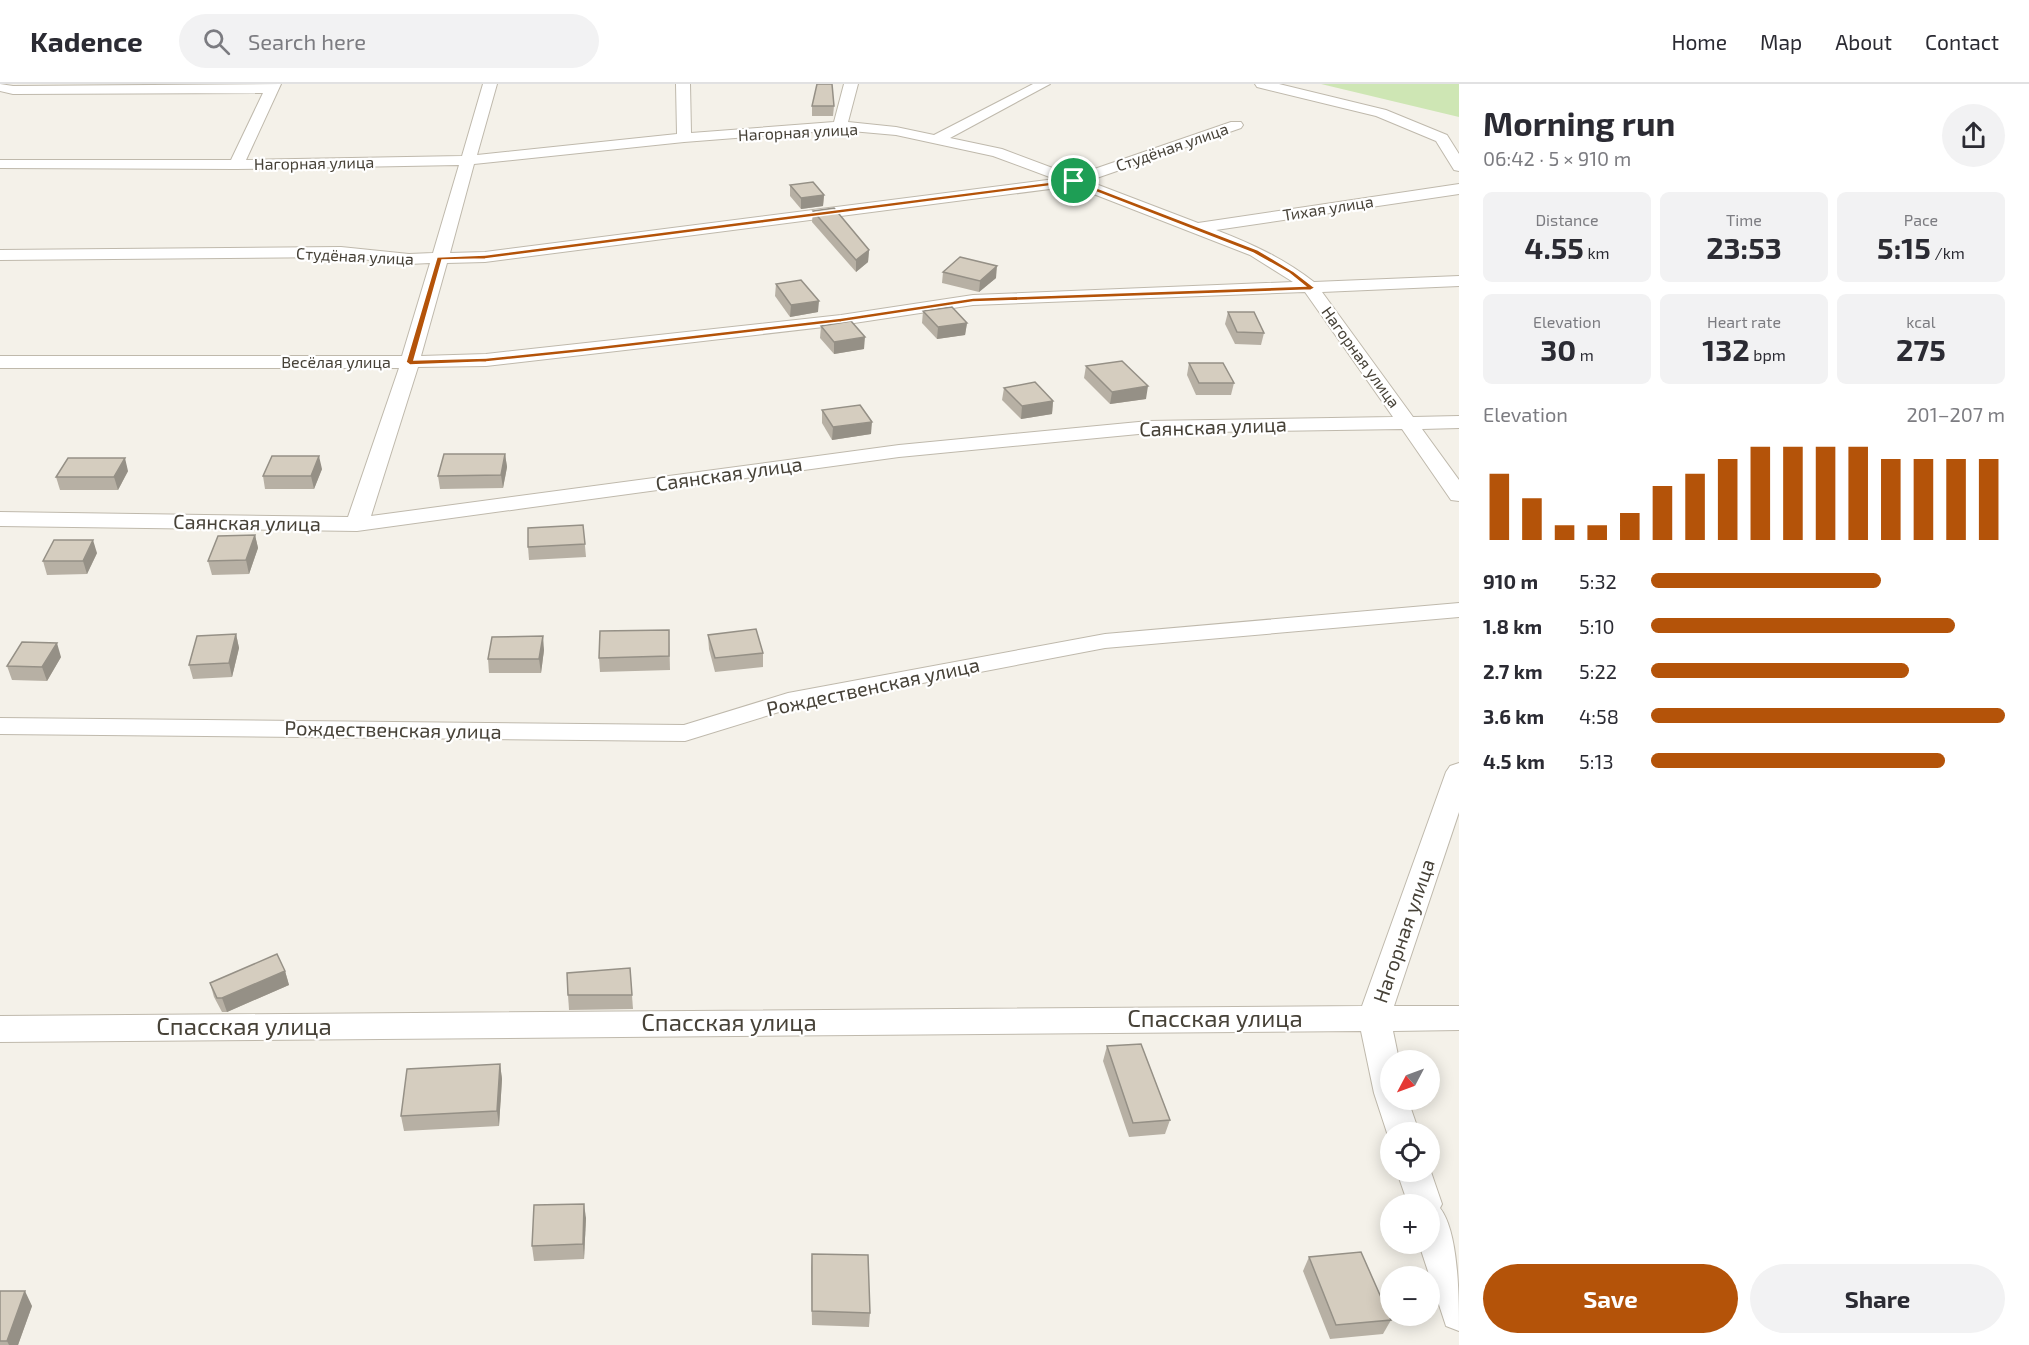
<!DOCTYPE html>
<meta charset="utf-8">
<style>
body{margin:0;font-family:"Exo 2",sans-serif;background:#f2f2f3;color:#2b2b33;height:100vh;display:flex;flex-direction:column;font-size:22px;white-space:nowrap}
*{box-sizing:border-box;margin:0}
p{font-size:20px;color:#7c7c81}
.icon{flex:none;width:33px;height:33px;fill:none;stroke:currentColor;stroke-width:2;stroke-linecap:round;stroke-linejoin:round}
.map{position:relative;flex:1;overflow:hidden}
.side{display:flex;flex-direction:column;background:#fff;width:570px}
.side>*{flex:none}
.needle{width:39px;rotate:229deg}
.buttons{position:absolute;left:1380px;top:966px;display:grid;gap:12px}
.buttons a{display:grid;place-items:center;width:60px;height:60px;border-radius:50%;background:#fff;box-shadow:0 3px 15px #0003;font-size:30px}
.pin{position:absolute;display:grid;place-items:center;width:51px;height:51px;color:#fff;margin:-26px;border:3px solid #fff;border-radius:50%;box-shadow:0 2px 6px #0007}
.round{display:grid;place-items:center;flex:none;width:63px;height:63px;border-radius:32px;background:#f2f2f3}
.head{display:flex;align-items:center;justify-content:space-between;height:102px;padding:0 24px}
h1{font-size:33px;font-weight:700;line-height:45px}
.figures{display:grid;grid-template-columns:repeat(3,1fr);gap:9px;height:102px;padding:6px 24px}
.figures div{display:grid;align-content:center;border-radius:9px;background:#f2f2f3;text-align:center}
.figures b{font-size:30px;font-weight:700}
.figures small{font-size:16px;font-weight:400}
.figures p{font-size:16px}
.chart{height:168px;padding:12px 24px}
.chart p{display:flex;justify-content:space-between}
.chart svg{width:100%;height:108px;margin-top:6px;stroke:#b45309;stroke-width:6}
.action{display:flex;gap:12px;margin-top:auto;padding:12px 24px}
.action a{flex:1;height:69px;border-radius:36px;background:#b45309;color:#fff;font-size:24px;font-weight:700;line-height:69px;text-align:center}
.action a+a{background:#f2f2f3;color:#2b2b33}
ul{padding:0 24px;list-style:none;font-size:20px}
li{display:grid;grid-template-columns:96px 72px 1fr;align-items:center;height:45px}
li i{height:15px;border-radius:8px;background:#b45309}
header{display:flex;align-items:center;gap:36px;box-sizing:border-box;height:84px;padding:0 30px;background:#fff;border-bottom:2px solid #e1e1e2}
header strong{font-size:28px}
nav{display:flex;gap:33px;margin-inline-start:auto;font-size:21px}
.search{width:420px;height:54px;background:#f2f2f3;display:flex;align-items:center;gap:15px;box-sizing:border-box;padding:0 21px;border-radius:33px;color:#7c7c81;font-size:22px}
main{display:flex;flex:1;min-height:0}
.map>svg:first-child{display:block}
.green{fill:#cee6b4}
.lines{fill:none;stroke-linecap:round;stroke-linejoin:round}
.minor-casing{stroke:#bfb9ac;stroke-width:2}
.minor{fill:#fff;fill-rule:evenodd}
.wall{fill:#b7b0a4}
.shaded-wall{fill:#959086}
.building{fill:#d5cdbf;stroke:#959086;stroke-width:1.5}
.route{fill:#b45309;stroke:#fff;stroke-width:1.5;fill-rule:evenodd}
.labels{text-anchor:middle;stroke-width:4.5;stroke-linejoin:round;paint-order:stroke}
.far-street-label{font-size:16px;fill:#474238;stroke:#fff}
.street-label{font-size:20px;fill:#474238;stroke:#fff}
.near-street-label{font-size:24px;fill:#474238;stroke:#fff}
</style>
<header>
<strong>Kadence</strong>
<div class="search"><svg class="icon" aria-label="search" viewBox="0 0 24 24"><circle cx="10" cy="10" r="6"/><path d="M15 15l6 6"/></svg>Search here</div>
<nav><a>Home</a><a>Map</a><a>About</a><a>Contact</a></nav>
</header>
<main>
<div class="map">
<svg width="1459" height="1261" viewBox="0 0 1459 1261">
<rect width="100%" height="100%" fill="#f4f1e9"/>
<polygon class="green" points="1321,0 1459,0 1459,33"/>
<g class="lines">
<defs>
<g id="minor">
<path d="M0,0L13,2L281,0L246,76L462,72L483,0H497L477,71L677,50L676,0H690L691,49L834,38L844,0H858L848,38L896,43L934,51L1033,0H1050L950,54L1002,65L1074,92L1231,38H1241L1243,41L1241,44L1088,97L1198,139L1459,100V110L1216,146C1252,160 1283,174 1314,198L1459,192V202L1322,208L1413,333L1459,332V344L1422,345L1459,396V417L1451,416L1402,345L1149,349L899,373L357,447L0,442V428L348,433L399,284H0V272H402L430,179L409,180L341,173L0,176V166L341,163L409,170L433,169L459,81L236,85L0,84V76H231L263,9L13,10L0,7ZM840,46L896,51L993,72L1055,95L485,168L450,169L474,80L684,58ZM1073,102L1250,171L1293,198L973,211L841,231L486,270L421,272L447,179L485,178ZM1305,208L1393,333L1149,337L899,361L371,432L418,283L486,282L841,241L973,221Z"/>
<polygon points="1255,0 1279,0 1386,26 1447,51 1459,70 1459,87 1454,86 1436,57 1376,32 1257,3"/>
<polygon points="1459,519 1459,533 1105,564 792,624 685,657 0,650 0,634 684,641 788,609 1105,550"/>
<polygon points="1459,679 1459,728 1394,922 1459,922 1459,946 1393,947 1399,976 1390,976 1390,1016 1408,1016 1419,1048 1390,1048 1390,1058 1374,1009 1361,947 0,958 0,932 1362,922 1446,688 1450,682"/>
<path d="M1430,1085L1442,1120L1440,1124C1459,1148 1459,1215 1459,1247L1446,1242L1419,1160H1430V1120H1408L1397,1088H1430Z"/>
</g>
</defs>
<use href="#minor" class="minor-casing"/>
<use href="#minor" class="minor"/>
</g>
<g class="wall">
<polygon points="812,22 834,22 833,32 812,32"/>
<polygon points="790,101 824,111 823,122 801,125 790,112"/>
<polygon points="813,127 869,166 868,178 856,188 812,138"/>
<polygon points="943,188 996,194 979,208 942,199"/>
<polygon points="776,200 818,228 790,233 775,212"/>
<polygon points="923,227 967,239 965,251 937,255 922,239"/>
<polygon points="1228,228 1264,249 1261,261 1235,260 1225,240"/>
<polygon points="821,242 864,265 834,270 820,254"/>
<polygon points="1189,279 1234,299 1231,311 1196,311 1187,291"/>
<polygon points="1086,282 1146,315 1110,320 1084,294"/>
<polygon points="1004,304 1053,317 1052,330 1021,335 1002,316"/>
<polygon points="822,326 871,350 832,356 822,339"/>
<polygon points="505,370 507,383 503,404 440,405 438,392"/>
<polygon points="322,385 314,405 265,405 263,392"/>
<polygon points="128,387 118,406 60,406 56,393"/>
<polygon points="583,441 586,473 529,476 528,463"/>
<polygon points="255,451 258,464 249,490 212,491 208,477"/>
<polygon points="97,469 87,490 47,491 43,477"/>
<polygon points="669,546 670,586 600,588 599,574"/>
<polygon points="236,550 239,564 232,593 193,595 189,581"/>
<polygon points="708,551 763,569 763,583 715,588 709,565"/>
<polygon points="544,566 541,589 489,589 488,575"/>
<polygon points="61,573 47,597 12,596 7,582"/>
<polygon points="630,884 633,925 569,926 568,911"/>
<polygon points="285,887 289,901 227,928 222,928 214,913 210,899"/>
<polygon points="1107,962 1170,1036 1165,1050 1129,1053 1103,977"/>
<polygon points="500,980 502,995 499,1042 404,1047 401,1032"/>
<polygon points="586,1134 584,1175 534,1177 532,1162"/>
<polygon points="812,1170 870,1229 869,1243 812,1241 811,1184"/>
<polygon points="1309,1173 1391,1236 1383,1250 1330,1255 1303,1187"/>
<polygon points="0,1207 32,1222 18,1261 0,1261"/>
</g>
<g class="shaded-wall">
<polygon points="824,111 823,122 801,125 801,114"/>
<polygon points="869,166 868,178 856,188 856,176"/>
<polygon points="997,182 996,194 979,208 980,197"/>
<polygon points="819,217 818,228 790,233 791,221"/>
<polygon points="967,239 965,251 937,255 938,243"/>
<polygon points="865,253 864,265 834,270 834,258"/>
<polygon points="1148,302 1146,315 1110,320 1112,308"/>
<polygon points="1053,317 1052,330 1021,335 1022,322"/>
<polygon points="872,338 871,350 832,356 833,343"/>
<polygon points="505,370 507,383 503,404 501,391"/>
<polygon points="319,372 322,385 314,405 311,392"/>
<polygon points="125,374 128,387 118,406 114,393"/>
<polygon points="255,451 258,464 249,490 246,476"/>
<polygon points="93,456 97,469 87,490 83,477"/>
<polygon points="236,550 239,564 232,593 229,579"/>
<polygon points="543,552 544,566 541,589 539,575"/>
<polygon points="57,559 61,573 47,597 42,583"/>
<polygon points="285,887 289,901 227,928 222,914"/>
<polygon points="500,980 502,995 499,1042 497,1027"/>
<polygon points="584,1120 586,1134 584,1175 583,1160"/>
<polygon points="25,1207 32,1222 18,1261 9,1261 7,1257"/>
</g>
<g class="building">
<polygon points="817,0 832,0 834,22 812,22"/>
<polygon points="813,98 824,111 801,114 790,101"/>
<polygon points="834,124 869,166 856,176 813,127"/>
<polygon points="960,173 997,182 980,197 943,188"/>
<polygon points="801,196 819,217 791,221 776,200"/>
<polygon points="952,223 967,239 938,243 923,227"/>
<polygon points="1228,228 1254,228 1264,249 1237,248"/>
<polygon points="851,237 865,253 834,258 821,242"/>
<polygon points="1122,277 1148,302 1112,308 1086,282"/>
<polygon points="1189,279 1223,279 1234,299 1199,299"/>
<polygon points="1035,298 1053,317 1022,322 1004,304"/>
<polygon points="860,321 872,338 833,343 822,326"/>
<polygon points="444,370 505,370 501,391 438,392"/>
<polygon points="272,372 319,372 311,392 263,392"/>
<polygon points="68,374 125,374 114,393 56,393"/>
<polygon points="583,441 585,460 528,463 528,444"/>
<polygon points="255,451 246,476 208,477 218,452"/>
<polygon points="54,456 93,456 83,477 43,477"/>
<polygon points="756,545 763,569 715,574 708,551"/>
<polygon points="669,546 669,572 599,574 600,547"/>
<polygon points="236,550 229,579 189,581 197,552"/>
<polygon points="543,552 539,575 488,575 492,553"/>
<polygon points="22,558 57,559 42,583 7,582"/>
<polygon points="277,870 285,887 222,914 217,914 210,899"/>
<polygon points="630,884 632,911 568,911 567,889"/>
<polygon points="1141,960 1170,1036 1133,1039 1107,962"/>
<polygon points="500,980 497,1027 401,1032 407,985"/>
<polygon points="584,1120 583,1160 532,1162 534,1121"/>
<polygon points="1361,1168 1391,1236 1336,1241 1309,1173"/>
<polygon points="812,1170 868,1171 870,1229 812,1227"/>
<polygon points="0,1207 25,1207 7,1257 0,1257"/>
</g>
<path class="route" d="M1074,95L1258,166L1293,187L1315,204L1311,206L973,218L841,238L583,268L486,278L410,281L406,278L437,173L485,171ZM1073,99L1253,169L1289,189L1305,202L973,214L841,234L583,264L486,274L414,276L442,176L485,175Z"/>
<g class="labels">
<g class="far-street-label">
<text transform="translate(798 48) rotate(-3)" y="6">Нагорная улица</text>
<text transform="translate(1172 63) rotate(-19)" y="6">Студёная улица</text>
<text transform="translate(314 79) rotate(-1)" y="6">Нагорная улица</text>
<text transform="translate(1328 124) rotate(-9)" y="6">Тихая улица</text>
<text transform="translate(355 172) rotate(3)" y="6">Студёная улица</text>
<text transform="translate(1361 273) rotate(54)" y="6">Нагорная улица</text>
<text x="336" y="284">Весёлая улица</text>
</g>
<g class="street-label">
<text transform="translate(1213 343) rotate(-2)" y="7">Саянская улица</text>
<text transform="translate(729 390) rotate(-8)" y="7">Саянская улица</text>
<text transform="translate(247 439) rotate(1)" y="7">Саянская улица</text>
<text transform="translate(873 603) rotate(-12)" y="7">Рождественская улица</text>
<text transform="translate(393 646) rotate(1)" y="7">Рождественская улица</text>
<text transform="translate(1404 847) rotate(-71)" y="7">Нагорная улица</text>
</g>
<g class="near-street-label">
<text x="1215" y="943">Спасская улица</text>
<text x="729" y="947">Спасская улица</text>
<text x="244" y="951">Спасская улица</text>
</g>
</g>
</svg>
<div class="buttons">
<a><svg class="needle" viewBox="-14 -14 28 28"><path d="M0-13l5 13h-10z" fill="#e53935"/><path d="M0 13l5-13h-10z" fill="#7c7c81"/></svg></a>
<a><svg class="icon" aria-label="locate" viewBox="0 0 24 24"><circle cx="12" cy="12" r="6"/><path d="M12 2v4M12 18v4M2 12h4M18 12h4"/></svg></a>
<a>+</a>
<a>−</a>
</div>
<div class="pin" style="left:1074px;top:97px;background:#1e9e55"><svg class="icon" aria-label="arrive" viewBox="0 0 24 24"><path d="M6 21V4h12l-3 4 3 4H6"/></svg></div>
</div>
<section class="side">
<div class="head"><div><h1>Morning run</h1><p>06:42 · 5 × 910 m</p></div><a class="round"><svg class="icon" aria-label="share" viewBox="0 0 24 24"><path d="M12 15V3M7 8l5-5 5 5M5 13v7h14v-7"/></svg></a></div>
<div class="figures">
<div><p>Distance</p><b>4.55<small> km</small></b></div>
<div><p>Time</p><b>23:53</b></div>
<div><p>Pace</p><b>5:15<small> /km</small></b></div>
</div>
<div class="figures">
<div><p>Elevation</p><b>30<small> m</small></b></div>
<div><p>Heart rate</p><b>132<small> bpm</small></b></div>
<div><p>kcal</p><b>275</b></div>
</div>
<div class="chart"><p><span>Elevation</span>201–207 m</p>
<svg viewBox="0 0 160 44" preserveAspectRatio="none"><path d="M5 44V17M15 44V27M25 44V38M35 44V38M45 44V33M55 44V22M65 44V17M75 44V11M85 44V6M95 44V6M105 44V6M115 44V6M125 44V11M135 44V11M145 44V11M155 44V11"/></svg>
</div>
<ul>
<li><b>910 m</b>5:32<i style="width:65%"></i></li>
<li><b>1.8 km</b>5:10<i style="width:86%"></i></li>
<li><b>2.7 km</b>5:22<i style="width:73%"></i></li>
<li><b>3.6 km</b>4:58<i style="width:100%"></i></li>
<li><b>4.5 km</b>5:13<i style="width:83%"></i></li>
</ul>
<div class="action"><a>Save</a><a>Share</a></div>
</section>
</main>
